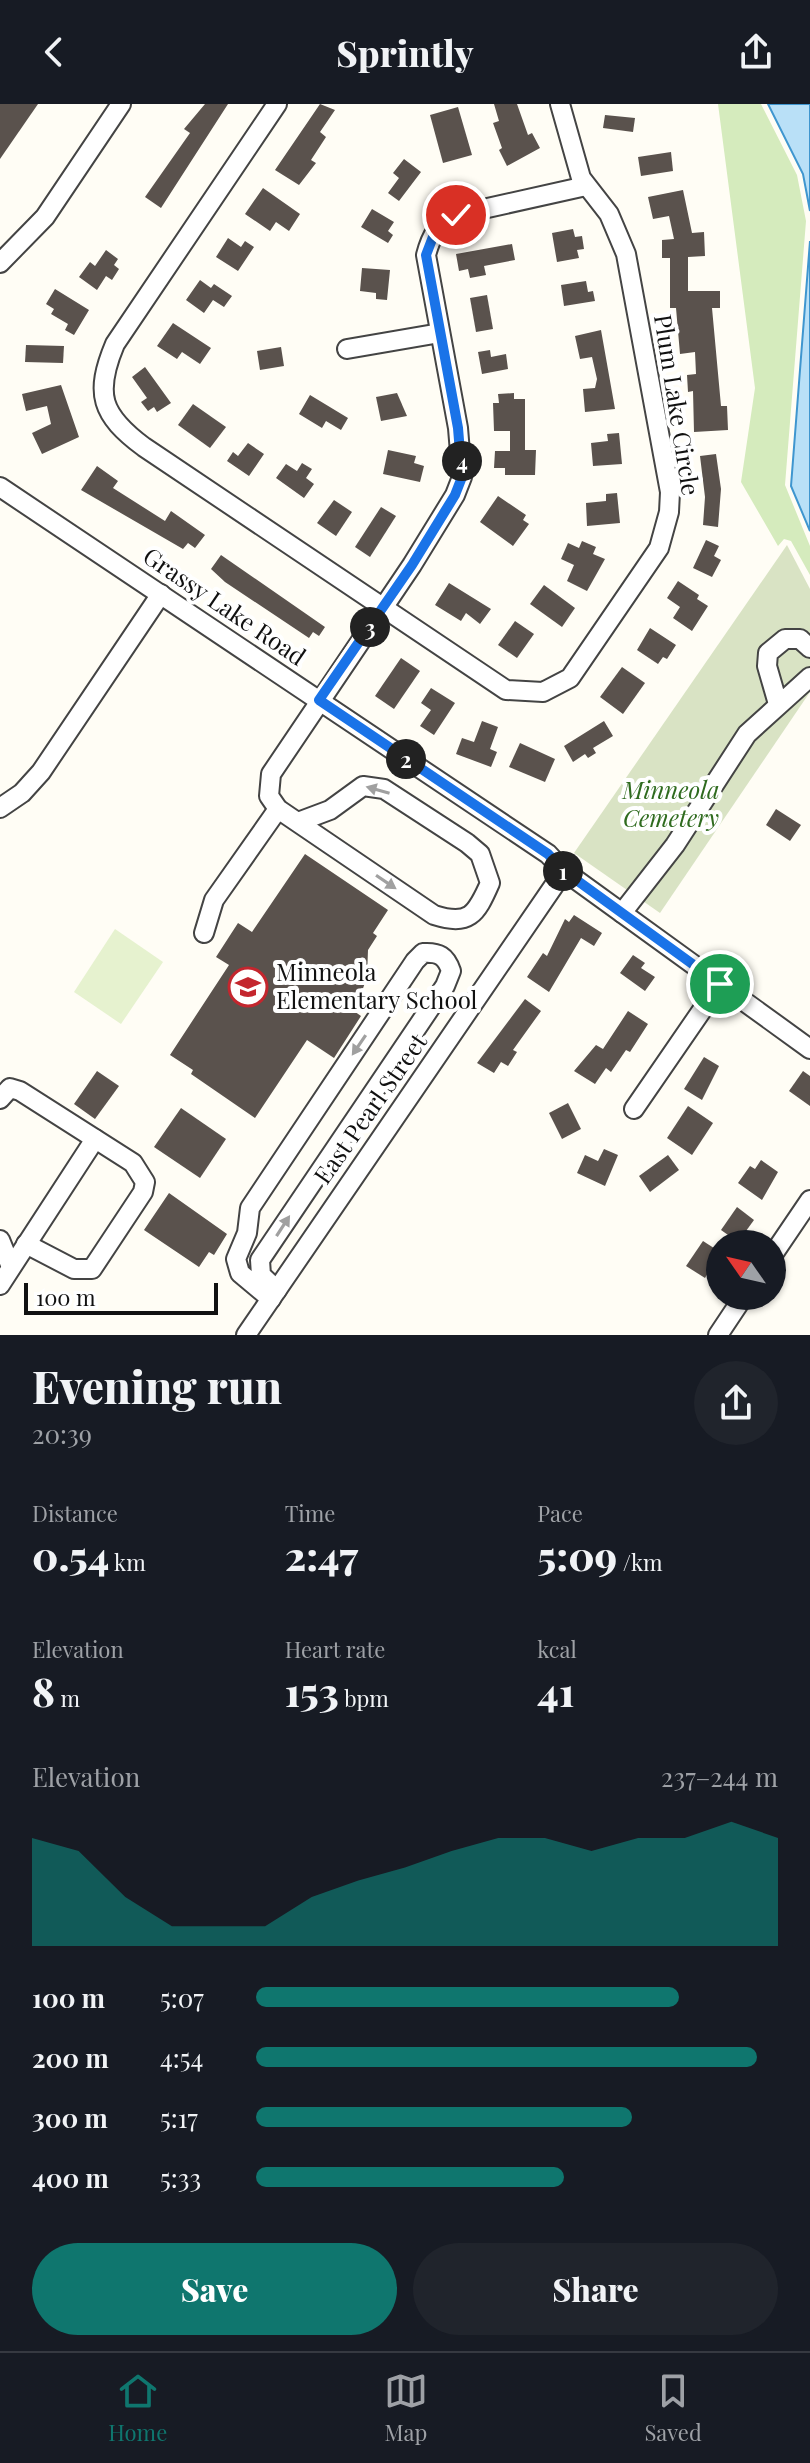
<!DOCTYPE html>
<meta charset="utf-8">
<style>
body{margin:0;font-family:"Playfair Display",serif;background:#20242c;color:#f1f3f6;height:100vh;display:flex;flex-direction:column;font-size:30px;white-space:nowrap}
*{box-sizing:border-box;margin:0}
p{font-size:26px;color:#9ea1a6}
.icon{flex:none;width:44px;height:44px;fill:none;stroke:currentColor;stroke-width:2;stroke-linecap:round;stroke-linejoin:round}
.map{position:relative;height:1231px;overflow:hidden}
.drawer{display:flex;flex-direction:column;background:#171b24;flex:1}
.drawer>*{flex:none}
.needle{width:52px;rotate:304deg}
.tools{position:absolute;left:706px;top:1126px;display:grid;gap:16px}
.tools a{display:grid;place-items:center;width:80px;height:80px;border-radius:50%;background:#171b24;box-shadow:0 2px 6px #0004;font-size:40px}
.scale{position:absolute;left:24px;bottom:20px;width:194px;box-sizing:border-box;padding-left:8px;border:4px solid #111;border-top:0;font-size:22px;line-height:28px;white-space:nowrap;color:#111;-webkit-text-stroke:6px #fff;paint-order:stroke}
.pin{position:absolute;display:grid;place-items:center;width:68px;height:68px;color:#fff;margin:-34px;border:4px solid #fff;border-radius:50%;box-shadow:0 2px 8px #0007}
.km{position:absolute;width:40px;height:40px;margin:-20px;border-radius:50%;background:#222;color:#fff;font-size:22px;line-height:40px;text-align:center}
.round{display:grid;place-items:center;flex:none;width:84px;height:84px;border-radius:42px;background:#20242c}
.head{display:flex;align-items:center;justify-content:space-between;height:136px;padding:0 32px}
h1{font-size:44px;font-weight:800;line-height:60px}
.metrics{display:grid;grid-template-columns:repeat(3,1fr);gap:12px;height:136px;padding:8px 32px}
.metrics div{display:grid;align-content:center}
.metrics b{font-size:40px;font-weight:800}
.metrics small{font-size:22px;font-weight:400}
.metrics p{font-size:22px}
.chart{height:224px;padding:16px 32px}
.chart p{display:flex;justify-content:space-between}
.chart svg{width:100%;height:144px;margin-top:8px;fill:#0f766e;opacity:.7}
.primary-button{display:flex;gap:16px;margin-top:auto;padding:16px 32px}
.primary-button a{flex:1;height:92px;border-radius:48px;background:#0f766e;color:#fff;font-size:32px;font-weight:800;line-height:92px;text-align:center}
.primary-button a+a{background:#20242c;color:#f1f3f6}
ul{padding:0 32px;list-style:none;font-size:26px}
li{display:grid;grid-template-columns:128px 96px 1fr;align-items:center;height:60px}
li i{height:20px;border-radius:10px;background:#0f766e}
header{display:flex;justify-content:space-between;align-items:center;height:104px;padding:0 32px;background:#171b24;font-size:36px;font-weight:800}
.dock{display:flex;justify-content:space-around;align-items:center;height:112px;border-top:2px solid #363941;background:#171b24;font-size:22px;color:#9ea1a6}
.dock a{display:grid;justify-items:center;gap:4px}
.dock .active{color:#0f766e}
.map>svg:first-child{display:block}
.green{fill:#d5ebbd}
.cemetery{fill:#d9e3c4}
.pitch{fill:#e6f2cf}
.water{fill:#b9e0f7;stroke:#3f96cf;stroke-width:2}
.building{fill:#5a524d}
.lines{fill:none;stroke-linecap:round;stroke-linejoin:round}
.minor-casing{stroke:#444;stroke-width:22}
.minor{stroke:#fff;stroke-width:18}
.oneway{fill:#a0a0a0}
.route-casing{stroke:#fff;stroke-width:16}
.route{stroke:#1a73e8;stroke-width:10}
.labels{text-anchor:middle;stroke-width:8;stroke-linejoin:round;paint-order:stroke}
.street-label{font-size:24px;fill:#111;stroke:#fff}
.park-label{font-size:24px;font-style:italic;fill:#2f6b1f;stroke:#fff}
.poi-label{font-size:24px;fill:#111;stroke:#fff;text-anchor:start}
</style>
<header><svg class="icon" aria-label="back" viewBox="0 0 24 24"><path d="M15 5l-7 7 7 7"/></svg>Sprintly<svg class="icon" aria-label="share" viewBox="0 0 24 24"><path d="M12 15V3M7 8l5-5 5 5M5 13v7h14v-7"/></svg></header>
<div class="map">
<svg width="810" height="1231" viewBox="0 0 810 1231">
<rect width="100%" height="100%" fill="#fffdf5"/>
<polygon class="green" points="718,0 761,0 797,71 806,117 785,381 810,442 810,471 791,437 784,435 778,442 741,378 755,284"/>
<polygon class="cemetery" points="787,441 810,485 810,588 660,809 574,749"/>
<polygon class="pitch" points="115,825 163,858 121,920 74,888"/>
<g class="water">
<polygon points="768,0 810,0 810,107 803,70"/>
<polygon points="810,137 810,427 791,382"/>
</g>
<g class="building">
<polygon points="0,0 38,0 0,55"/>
<polygon points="205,0 228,0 161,104 145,93 190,29 184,25"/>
<polygon points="320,0 335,6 320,28 326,33 311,56 316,59 299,81 275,66"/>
<polygon points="494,0 517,0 528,31 532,29 540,44 507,62 499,46 502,44 493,19 499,17"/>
<polygon points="458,3 472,51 443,59 430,11"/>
<polygon points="605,11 635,14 633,28 603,24"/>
<polygon points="671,48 673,67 641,72 638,53"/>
<polygon points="404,55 421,68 399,97 388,89 399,74 393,69"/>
<polygon points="263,84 300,110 289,127 276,118 270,127 245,110"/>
<polygon points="683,86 692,129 704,128 705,152 688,153 688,187 720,187 720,204 712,204 721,302 727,302 728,326 694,328 693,287 688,288 687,271 696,270 695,248 680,250 676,204 670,204 670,154 662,154 662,136 674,135 669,112 653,115 648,93"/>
<polygon points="372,105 394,118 388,127 393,131 388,139 361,123"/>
<polygon points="573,125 575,133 582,132 584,145 577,146 579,154 557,158 552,129"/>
<polygon points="228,134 241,143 245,137 254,143 238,167 216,153"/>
<polygon points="512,140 515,156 484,162 486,171 470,174 468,165 459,167 456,150"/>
<polygon points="106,146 118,155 114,161 119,165 112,176 106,172 97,186 79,173 90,158 95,162"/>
<polygon points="362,164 390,166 387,196 376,195 376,189 360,187"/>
<polygon points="200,176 211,184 214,180 232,192 224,203 213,196 204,209 186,196"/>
<polygon points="586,177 588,188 593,187 595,197 564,202 561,181"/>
<polygon points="55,185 89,206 74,231 65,226 68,220 51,210 54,205 46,200"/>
<polygon points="487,191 493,225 476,228 470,194"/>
<polygon points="173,219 211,244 200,260 182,248 177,255 157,242"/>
<polygon points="601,226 615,305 585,308 583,285 595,284 597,275 592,253 580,255 575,232"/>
<polygon points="26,241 64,242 63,259 25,258"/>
<polygon points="281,243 284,262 260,266 257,247"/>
<polygon points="490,246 491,253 506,250 508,265 482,270 478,248"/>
<polygon points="145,263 171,299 157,308 154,303 148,307 141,298 147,294 132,273"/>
<polygon points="61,281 79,333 42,350 32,329 51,320 47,302 26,307 22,290"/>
<polygon points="397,289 407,312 381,317 376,293"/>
<polygon points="514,289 514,295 525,295 525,346 536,346 535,371 505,371 505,364 494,364 495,347 510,347 510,327 494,327 493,299 499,299 498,290"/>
<polygon points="310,291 348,314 341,326 326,317 322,324 299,310"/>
<polygon points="193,300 226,323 210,344 178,321"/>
<polygon points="619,329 622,360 593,362 591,339 608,337 607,330"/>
<polygon points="248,339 264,350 249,372 227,357 233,348 238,352"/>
<polygon points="388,346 416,352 414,359 424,362 420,378 383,370"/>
<polygon points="716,350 721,385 718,423 703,421 705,393 700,352"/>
<polygon points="302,359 312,365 306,374 314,380 304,394 276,374 286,360 297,367"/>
<polygon points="97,362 118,377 113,384 165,417 171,407 205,431 195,444 188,439 183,445 81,386"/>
<polygon points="617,389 620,419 587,422 586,399 606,397 606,390"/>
<polygon points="498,392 526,411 523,416 529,420 513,442 480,418"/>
<polygon points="334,396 352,408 336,432 317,419"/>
<polygon points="381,403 396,412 370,453 355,443"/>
<polygon points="706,436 719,442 714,452 721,456 712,473 693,464"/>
<polygon points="582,437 596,443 593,450 605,455 587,487 567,477 574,461 561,455 568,439 579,444"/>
<polygon points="221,451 325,523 319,532 313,528 309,534 225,478 211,465"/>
<polygon points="678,477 699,491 697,495 708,502 692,527 673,514 680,503 667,494"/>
<polygon points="449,479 491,505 480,520 466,509 461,517 435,501"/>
<polygon points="544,481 575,504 562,523 530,500"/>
<polygon points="515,517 534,530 517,554 498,541"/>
<polygon points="650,524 676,541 667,555 663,553 658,560 637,546"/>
<polygon points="401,554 420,567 394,605 375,592"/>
<polygon points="622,563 645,579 623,610 600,593"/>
<polygon points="431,584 455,599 434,631 420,622 431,606 421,599"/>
<polygon points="482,617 498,623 490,645 497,648 491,663 456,650 462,634 474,638"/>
<polygon points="604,617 613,632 593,644 596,649 588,654 585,650 573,658 564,642"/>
<polygon points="520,639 555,655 545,678 509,663"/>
<polygon points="776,705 801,721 790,737 766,721"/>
<polygon points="305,750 388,806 373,829 377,832 368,846 367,873 361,890 351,905 361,912 334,954 307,936 255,1014 191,970 193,966 170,951 229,861 216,853 238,819 252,828"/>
<polygon points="574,811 602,829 594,842 581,834 549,888 527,873 543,849 547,852 565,815 569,818"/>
<polygon points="633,851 645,859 641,864 655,873 645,887 620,869"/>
<polygon points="525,895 541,907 513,946 517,948 508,962 501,958 494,969 477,959"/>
<polygon points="628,907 648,920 630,948 626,946 611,968 606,964 595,980 574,967 596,941 603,945"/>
<polygon points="704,953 719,962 702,996 684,985"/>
<polygon points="97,967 119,982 95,1015 74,1000"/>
<polygon points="803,967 810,972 810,1002 789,987"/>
<polygon points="568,999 581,1025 562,1035 549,1009"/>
<polygon points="688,1002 713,1019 692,1051 667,1034"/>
<polygon points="181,1004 226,1035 200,1074 154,1043"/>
<polygon points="604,1045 618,1051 605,1082 577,1069 585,1051 598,1057"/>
<polygon points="668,1051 679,1066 650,1088 639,1072"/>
<polygon points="761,1056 778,1068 762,1096 738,1079 750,1062 755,1065"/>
<polygon points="169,1089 227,1130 214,1151 209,1148 199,1163 144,1126"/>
<polygon points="737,1103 754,1116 738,1138 721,1126"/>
<polygon points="703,1137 720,1148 705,1174 686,1162"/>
</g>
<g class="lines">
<defs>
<g id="minor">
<path d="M277,0L115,240C94,290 101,311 144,343L506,586L543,588L570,574L659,444L669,408L670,388L626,150L609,110L581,74L560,0"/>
<polyline points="0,159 45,113 121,0"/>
<polyline points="347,245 440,229"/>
<polyline points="0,383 548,750 564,767 810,945"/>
<polyline points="778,600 767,562 768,549 785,535 800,535 810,544"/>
<polyline points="0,704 22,689 41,668 161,490"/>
<path d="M298,718L330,706L363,682L384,685L467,739L480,750L490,779C476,811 469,822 434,811L278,705L269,692L271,670L412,461L455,391L462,373L458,324L426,151C431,132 438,119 456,111L586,82"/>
<polyline points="622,809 675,741 747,630 810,573"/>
<polyline points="204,829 214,796 278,705"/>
<polyline points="0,995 10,984 20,987 133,1059 145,1078 143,1088 92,1165 74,1165 26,1140"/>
<polyline points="634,1005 720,880"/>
<polyline points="0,1136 11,1163"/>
<polyline points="772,1152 810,1096"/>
<polyline points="0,1181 95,1035"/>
<path d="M271,1195L240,1169L236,1155L247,1129L250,1104L415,857L423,849C439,848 446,852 451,867L445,882L260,1156L261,1171L277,1186"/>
<polyline points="246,1231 564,767"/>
<polyline points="718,1231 744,1192"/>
</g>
</defs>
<use href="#minor" class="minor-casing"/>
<use href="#minor" class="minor"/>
</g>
<defs><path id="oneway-solid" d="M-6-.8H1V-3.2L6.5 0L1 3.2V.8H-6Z" transform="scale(2)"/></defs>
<g class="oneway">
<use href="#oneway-solid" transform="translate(378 686) rotate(-164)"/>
<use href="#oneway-solid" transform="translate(386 778) rotate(34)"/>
<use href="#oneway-solid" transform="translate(359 941) rotate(124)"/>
<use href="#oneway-solid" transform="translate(283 1122) rotate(-57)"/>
</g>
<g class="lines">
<defs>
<polyline id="route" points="456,111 436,125 426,151 458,324 462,373 455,391 412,461 319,596 548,750 564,767 720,880"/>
</defs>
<use href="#route" class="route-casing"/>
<use href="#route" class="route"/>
</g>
<defs>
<symbol id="school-ring" viewBox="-11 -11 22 22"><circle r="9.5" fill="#fff" stroke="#c4262e" stroke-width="1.5"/><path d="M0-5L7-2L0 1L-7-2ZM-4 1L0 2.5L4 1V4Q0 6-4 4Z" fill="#c4262e"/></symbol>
</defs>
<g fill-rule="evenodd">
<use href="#school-ring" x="226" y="861" width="44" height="44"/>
</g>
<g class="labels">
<g class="street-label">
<text transform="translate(676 301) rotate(81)" y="8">Plum Lake Circle</text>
<text transform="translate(224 503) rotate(34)" y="8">Grassy Lake Road</text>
<text transform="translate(371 1005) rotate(-55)" y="8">East Pearl Street</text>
</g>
<g class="park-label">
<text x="671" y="695">Minneola<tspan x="671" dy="28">Cemetery</tspan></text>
</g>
<g class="poi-label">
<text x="276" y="877">Minneola<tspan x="276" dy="28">Elementary School</tspan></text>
</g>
</g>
</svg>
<div class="tools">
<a><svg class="needle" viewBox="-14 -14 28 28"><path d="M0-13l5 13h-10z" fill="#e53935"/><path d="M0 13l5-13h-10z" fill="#9ea1a6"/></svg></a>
</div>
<div class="scale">100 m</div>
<div class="pin" style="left:720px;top:880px;background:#1e9e55"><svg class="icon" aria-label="arrive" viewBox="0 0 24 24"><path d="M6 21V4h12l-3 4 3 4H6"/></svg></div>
<div class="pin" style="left:456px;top:111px;background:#d93025"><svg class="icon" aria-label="check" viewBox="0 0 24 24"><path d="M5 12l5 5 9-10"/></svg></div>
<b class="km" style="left:563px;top:767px">1</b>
<b class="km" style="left:406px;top:655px">2</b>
<b class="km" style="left:370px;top:523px">3</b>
<b class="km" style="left:462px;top:357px">4</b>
</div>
<section class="drawer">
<div class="head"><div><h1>Evening run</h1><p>20:39</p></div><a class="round"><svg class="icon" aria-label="share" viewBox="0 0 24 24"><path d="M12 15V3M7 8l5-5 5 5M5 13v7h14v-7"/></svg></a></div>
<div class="metrics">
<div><p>Distance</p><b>0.54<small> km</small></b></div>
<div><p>Time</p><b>2:47</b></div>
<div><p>Pace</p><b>5:09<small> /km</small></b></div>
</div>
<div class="metrics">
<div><p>Elevation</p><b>8<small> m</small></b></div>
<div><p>Heart rate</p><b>153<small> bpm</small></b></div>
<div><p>kcal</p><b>41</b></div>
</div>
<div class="chart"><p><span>Elevation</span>237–244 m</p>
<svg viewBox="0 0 160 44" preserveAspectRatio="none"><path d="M0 44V11L10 15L20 29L30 38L40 38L50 38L60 29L70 24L80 20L90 15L100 11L110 11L120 15L130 11L140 11L150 6L160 11V44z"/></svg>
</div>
<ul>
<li><b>100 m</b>5:07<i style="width:81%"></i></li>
<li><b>200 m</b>4:54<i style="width:96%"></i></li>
<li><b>300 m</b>5:17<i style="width:72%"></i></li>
<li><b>400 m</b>5:33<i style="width:59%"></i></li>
</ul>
<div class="primary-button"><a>Save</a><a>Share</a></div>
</section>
<nav class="dock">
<a class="active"><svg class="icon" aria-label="home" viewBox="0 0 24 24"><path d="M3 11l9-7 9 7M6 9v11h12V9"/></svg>Home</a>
<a><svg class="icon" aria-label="map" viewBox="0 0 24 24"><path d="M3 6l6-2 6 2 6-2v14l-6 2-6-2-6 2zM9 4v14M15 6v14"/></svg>Map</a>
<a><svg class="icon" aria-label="saved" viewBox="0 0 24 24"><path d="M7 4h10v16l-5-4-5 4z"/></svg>Saved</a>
</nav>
